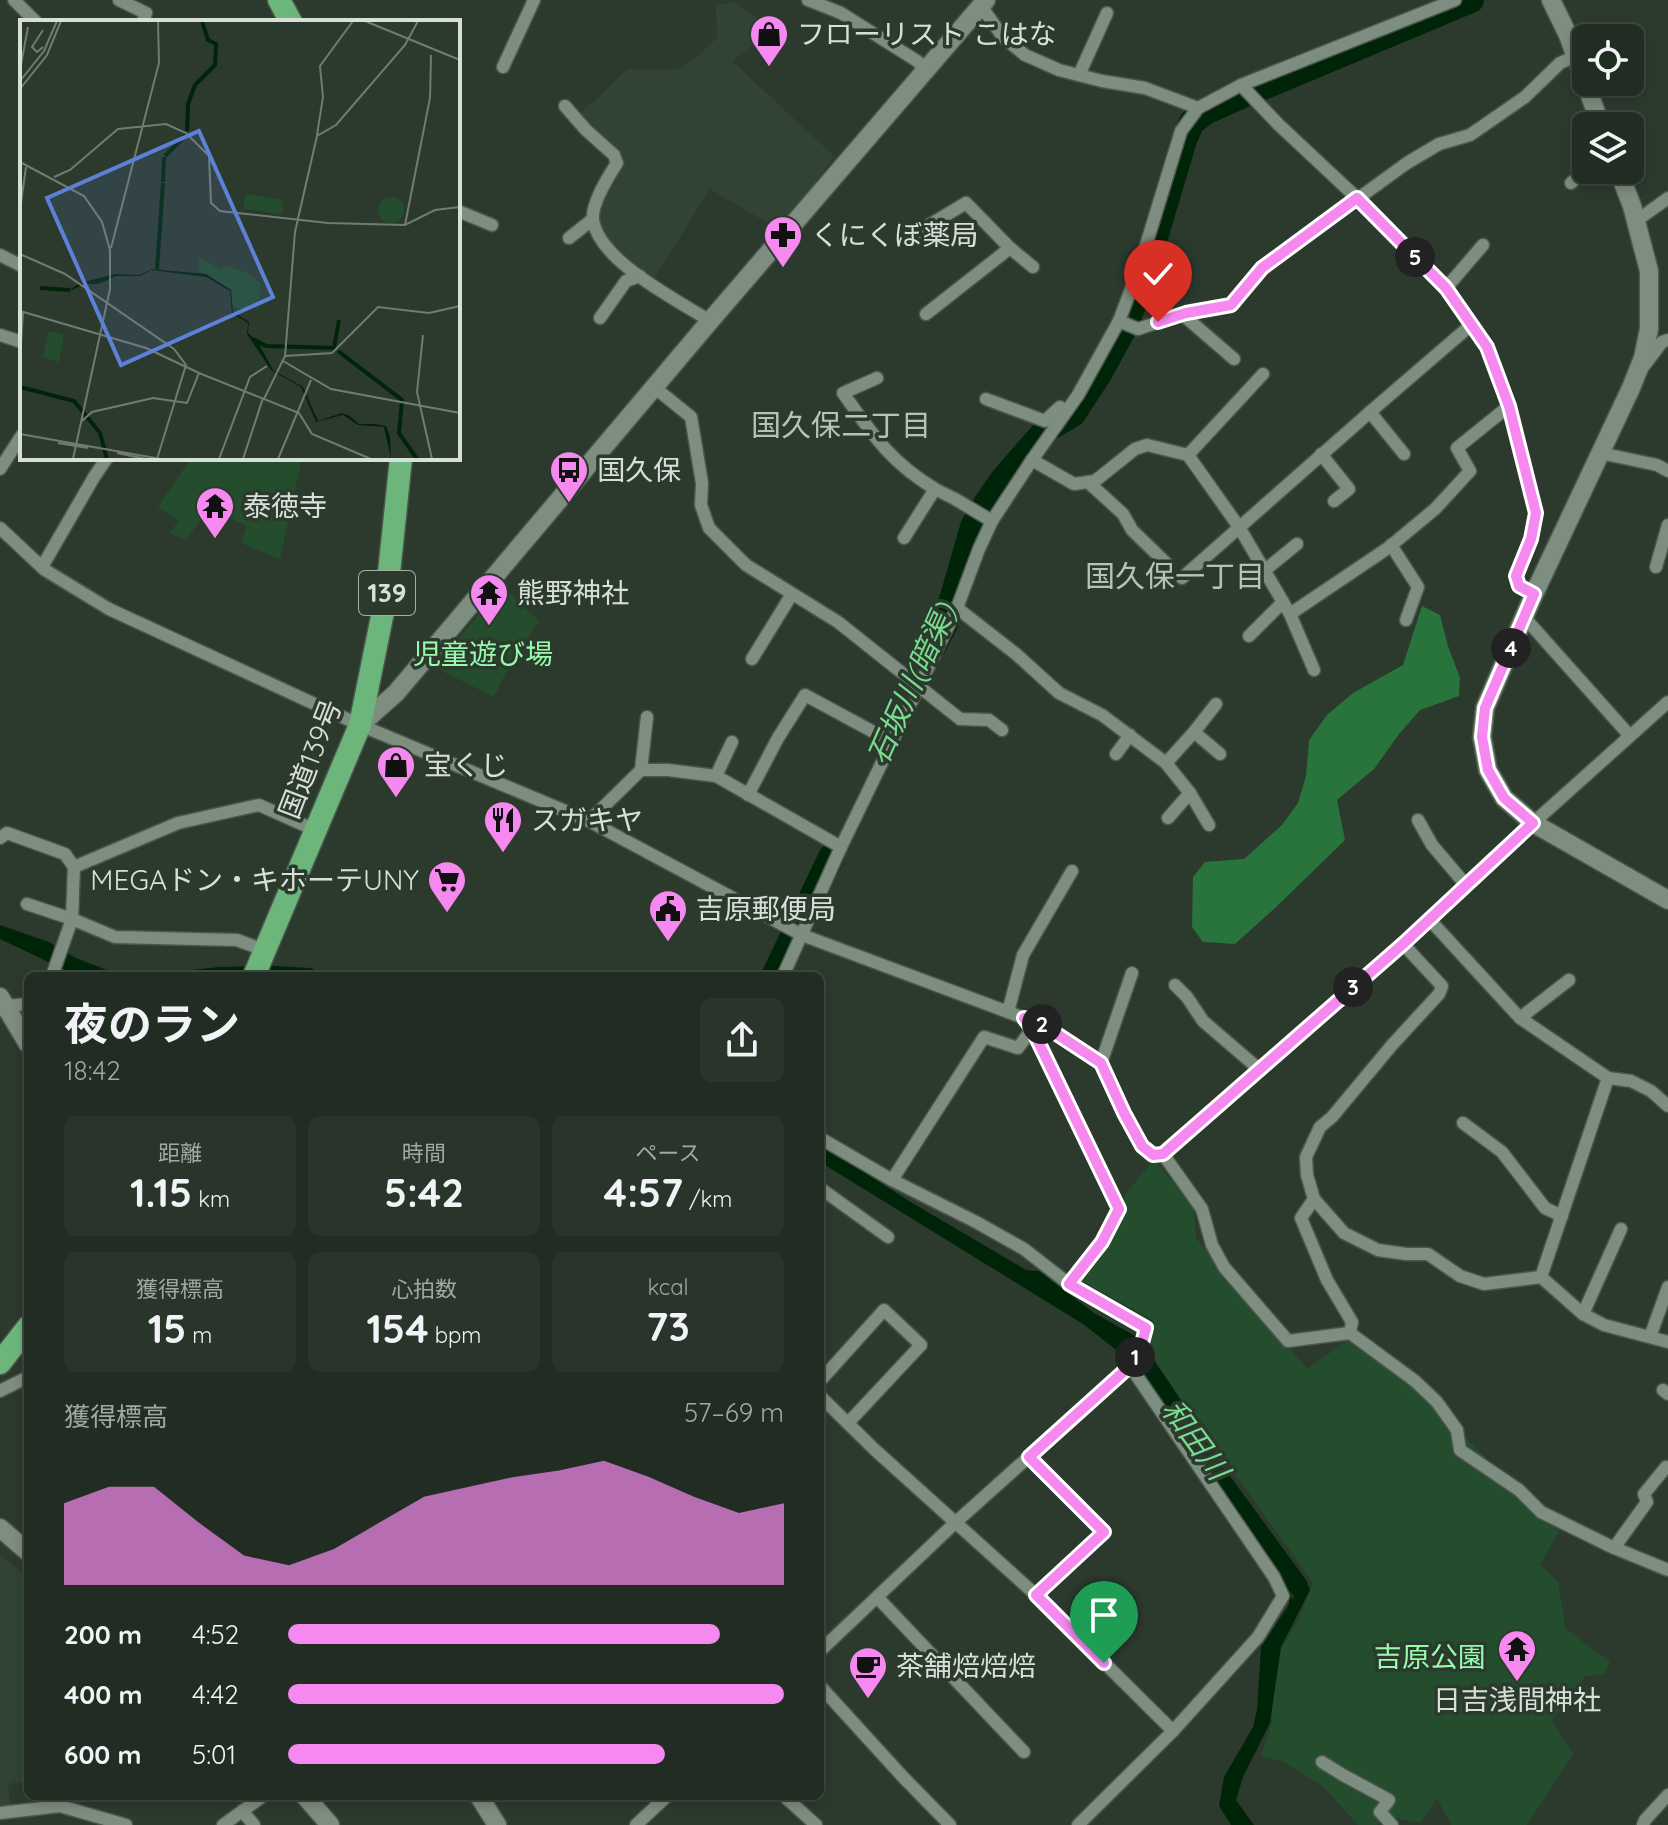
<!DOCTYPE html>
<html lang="ja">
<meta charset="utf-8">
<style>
body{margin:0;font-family:Quicksand,"Noto Sans JP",sans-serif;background:#29342a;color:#f1f3f6;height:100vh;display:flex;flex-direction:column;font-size:30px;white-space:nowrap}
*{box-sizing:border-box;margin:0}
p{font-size:26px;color:#a2a7a5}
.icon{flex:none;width:44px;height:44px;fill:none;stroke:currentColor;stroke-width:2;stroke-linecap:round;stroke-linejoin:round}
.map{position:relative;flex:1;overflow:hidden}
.panel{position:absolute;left:24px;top:972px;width:800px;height:828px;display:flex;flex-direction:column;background:#212c22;border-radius:12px;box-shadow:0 4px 12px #0003,0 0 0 2px #3e4840}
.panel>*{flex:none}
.buttons{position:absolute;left:1572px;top:24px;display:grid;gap:16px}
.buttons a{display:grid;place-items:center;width:72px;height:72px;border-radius:12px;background:#212c22;box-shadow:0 4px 12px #0003,0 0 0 2px #3e4840;font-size:40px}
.pin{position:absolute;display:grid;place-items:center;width:68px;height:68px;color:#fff;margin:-82px -34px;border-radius:50% 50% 50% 0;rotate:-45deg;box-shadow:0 0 8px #0007}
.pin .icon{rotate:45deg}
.km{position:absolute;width:40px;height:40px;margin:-20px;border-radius:50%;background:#222;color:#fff;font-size:22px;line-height:40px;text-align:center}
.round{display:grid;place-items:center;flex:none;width:84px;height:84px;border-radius:12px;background:#29342a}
.head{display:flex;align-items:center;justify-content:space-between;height:136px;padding:0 40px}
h1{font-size:44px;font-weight:700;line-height:60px}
.metrics{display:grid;grid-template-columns:repeat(3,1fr);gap:12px;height:136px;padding:8px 40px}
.metrics div{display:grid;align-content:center;border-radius:12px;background:#29342a;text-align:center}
.metrics b{font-size:40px;font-weight:700}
.metrics small{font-size:22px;font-weight:400}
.metrics p{font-size:22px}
.chart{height:224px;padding:16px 40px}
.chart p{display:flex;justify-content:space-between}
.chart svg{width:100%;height:144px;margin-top:8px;fill:#f589ef;opacity:.7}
ul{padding:0 40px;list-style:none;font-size:26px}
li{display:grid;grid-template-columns:128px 96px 1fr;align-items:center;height:60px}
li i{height:20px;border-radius:10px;background:#f589ef}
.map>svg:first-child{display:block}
.built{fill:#314434}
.green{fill:#244d2d}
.forest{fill:#29743d}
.water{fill:#002408}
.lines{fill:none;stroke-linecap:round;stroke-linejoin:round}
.stream{stroke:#002408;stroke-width:4}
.river{stroke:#002408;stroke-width:26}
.street-casing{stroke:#4b564c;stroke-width:15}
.secondary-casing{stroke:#4b564c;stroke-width:21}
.highway-casing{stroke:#4b564c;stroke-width:25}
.street{stroke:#7d8d7f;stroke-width:12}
.secondary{stroke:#7d8d7f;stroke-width:18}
.highway{stroke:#6cb67b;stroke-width:22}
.route-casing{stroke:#fff;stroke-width:16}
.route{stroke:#f589ef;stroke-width:10}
.labels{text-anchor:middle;stroke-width:7;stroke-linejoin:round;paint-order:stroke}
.shield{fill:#2c3a2e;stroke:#a4aea5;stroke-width:2}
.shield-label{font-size:26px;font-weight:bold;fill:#d7e0d8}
.poi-label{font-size:28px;fill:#d7e0d8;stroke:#2c3a2e;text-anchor:start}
.park-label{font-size:28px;fill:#98fbac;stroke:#2c3a2e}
.street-label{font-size:28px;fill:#d7e0d8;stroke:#2c3a2e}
.neighbourhood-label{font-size:30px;fill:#b3c3b5;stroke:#2c3a2e}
.water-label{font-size:30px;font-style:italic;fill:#79db8e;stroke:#2c3a2e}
.inset-river{fill:none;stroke:#002408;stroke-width:4}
.inset-road{fill:none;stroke:#707c72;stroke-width:2}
.view{fill:#5e81d8;fill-opacity:0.15;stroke:#5e81d8;stroke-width:4}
.inset-edge{fill:none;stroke:#d7e0d8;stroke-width:4}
</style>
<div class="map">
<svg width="1668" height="1825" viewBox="0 0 1668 1825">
<rect width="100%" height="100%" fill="#2c3a2e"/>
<g class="built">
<polygon points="734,2 772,30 732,61 834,156 796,209 778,229 710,189 651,283 618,258 595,219 604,188 619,163 576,118 628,69 677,69 697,57 717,38 716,5"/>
<polygon points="0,1554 28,1579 28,1781 8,1784 10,1807 0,1808"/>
</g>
<g class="green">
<polygon points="191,458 302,458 280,559 241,543 247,526 209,508 186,540 170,533 179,520 158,507"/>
<polygon points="502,586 539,621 512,660 494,697 436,668 455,643"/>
<polygon points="1154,1159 1194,1207 1196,1238 1307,1369 1355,1335 1426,1398 1559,1531 1540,1564 1558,1582 1566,1629 1610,1662 1605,1674 1585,1676 1552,1720 1573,1754 1527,1825 1451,1825 1437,1798 1420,1823 1387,1816 1377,1825 1358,1825 1323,1786 1284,1762 1261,1756 1272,1723 1269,1669 1298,1620 1313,1583 1171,1385 1155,1358 1137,1337 1153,1320 1082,1281 1117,1231 1125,1195"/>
</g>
<polygon class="forest" points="1422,606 1440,615 1448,646 1460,678 1459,696 1420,710 1399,734 1374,769 1337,800 1345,840 1274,909 1235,944 1203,942 1192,927 1193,877 1205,862 1244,859 1282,825 1298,803 1306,776 1309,740 1327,715 1353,693 1403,665"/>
<g class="water">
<polygon points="0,925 49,942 76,958 122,976 78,976 0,939"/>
<polygon points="275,966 310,968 331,976 136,976 219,967"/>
<polygon points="820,1144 909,1201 1026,1270 1039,1271 1094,1313 1137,1337 1171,1385 1227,1472 1306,1580 1310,1590 1281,1647 1270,1723 1243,1777 1236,1800 1254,1825 1231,1825 1219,1806 1224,1777 1253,1727 1257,1710 1261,1647 1294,1597 1138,1367 1083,1324 820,1162"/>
</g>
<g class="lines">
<polyline class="stream" points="1286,1584 1292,1606"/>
<g class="river">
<polyline points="1251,92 1471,0"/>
<polyline points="1127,320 1139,291 1184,140 1192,122 1207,111 1241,96"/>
<polyline points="934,645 945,624 973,527 986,504 1004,478 1047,429 1073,414 1099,374 1123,330"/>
<polyline points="774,976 831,857"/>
</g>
<defs>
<g id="street">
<polyline points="14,0 36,22"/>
<polyline points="119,0 146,13 143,22"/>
<polyline points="808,0 841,13 917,61 926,69"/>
<polyline points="981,6 1003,37 1025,55 1059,70 1102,81 1145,88 1198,108"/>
<polyline points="503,67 534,0"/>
<polyline points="1079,75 1107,13"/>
<polyline points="1241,85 1278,124 1357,198 1446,288 1487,347 1509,406 1536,513 1531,539 1516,576 1519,586 1534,594"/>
<path d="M565,106L586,130L614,155L617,163C608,177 591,204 593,220C599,261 677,300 710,321"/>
<polyline points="1571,183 1586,170"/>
<polyline points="458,211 492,225"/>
<polyline points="1636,221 1668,198"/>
<polyline points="569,238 593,219"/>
<polyline points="906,239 966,203 1010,248 1033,267"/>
<polyline points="0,255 22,266"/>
<polyline points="1446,288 1483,245"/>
<polyline points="926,314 1010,248"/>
<polyline points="1182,314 1234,359"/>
<polyline points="600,318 626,281 640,276"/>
<polyline points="1119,321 1138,329 1186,313 1231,305 1262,268 1407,163 1439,144 1470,135 1525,97 1560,63 1576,56"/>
<polyline points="0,335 22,342"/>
<polyline points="1643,367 1662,342 1668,340"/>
<path d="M877,378L843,393C873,435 890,462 935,489"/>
<polyline points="654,387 691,417 702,483 701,505 709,528 746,565 838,622 960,719 989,720 1002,730"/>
<polyline points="986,399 1045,421 1060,407"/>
<polyline points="1370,412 1404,454"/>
<polyline points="1600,453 1657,465 1668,471"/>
<polyline points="1321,454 1349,489 1334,501"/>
<polyline points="1188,455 1263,374"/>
<polyline points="1032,460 1074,484 1095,481 1135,449 1147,445 1188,455 1239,527 1290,614 1314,670"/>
<polyline points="0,469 22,435"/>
<polyline points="1088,482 1123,514 1132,530 1167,564"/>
<polyline points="0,528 45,570 109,609 360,725 589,821 802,935 1024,1018 1037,1021 1101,1063 1124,1113 1142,1146 1153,1155 1163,1154 1403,944 1533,823 1668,702"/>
<polyline points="904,538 935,489 955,499 992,521"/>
<polyline points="1391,545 1418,587 1406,620"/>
<polyline points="42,567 94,477 107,458"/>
<polyline points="1656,567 1668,525"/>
<polyline points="1264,571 1297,544"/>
<polyline points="1182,578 1370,412 1471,325"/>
<polyline points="957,608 1016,654 1059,693 1102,715 1166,763 1190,793 1209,825"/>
<polyline points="1290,614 1388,548 1435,509 1470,471 1457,448 1509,406"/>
<polyline points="1524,617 1630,736"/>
<polyline points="1249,636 1283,602"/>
<polyline points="752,659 792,594"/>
<polyline points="1194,732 1220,754"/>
<polyline points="1116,754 1130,735"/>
<polyline points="1166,763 1194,732 1216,704"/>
<polyline points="641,770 647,717"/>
<polyline points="716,776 732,742"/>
<polyline points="748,795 778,738 805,695 892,742"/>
<polyline points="1168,818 1190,793"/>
<polyline points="1418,820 1432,845 1466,885"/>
<polyline points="589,821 641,770 668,770 716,776 841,847"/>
<polyline points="0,838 7,833 65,854 74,867 178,823 259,805 315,830"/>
<polyline points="27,904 72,919 115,937 237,940 264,950"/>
<polyline points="1429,919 1520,1018 1608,1078 1631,1081 1651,1091 1668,1106"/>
<polyline points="1403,944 1442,986 1439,994 1392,1045 1332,1117 1320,1127 1306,1157 1307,1175 1314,1199 1344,1233 1378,1250 1406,1254 1428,1254 1460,1276 1484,1284 1541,1277 1583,1314 1604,1325 1668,1342"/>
<polyline points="52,976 72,919 74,867"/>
<polyline points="783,976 841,847 957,608 979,549 992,521 1032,460 1078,395 1119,321 1139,268 1181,131 1198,108 1241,85 1455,0"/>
<polyline points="1175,985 1187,997 1203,1021 1260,1070"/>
<polyline points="1,1010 6,1006 28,1004"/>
<polyline points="1008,1012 1023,955 1072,871"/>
<polyline points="1024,1018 1032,1029 1119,1209 1102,1242 1069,1284"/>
<polyline points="1520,1018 1569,980"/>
<polyline points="1101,1063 1132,973"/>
<polyline points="1463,1123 1502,1152 1545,1208 1562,1216"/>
<polyline points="820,1138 892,1180 976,1222 1024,1249 1069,1284 1146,1328 1142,1343 1130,1366 956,1522 820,1651"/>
<polyline points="1163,1154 1202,1209 1212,1245 1224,1267 1288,1341 1350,1333"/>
<polyline points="892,1180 984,1037 1018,1048 1032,1029"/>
<polyline points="820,1188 888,1237"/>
<polyline points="1314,1199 1301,1218 1327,1280 1352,1322 1350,1333 1415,1381 1437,1402 1457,1430 1460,1450 1519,1490 1541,1512 1612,1547 1668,1570"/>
<polyline points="1541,1277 1608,1078"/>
<polyline points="1583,1314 1621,1229"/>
<polyline points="1650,1337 1668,1287"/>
<polyline points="820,1381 884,1310 921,1345 848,1423"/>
<polyline points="1663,1390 1668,1394"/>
<polyline points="0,1391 28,1377"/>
<polyline points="820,1396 874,1449 1036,1595 1173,1731"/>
<polyline points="1029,1457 1104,1532 1036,1595"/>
<polyline points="1614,1548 1647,1502 1644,1494 1666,1467"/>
<polyline points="877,1597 1024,1752"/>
<polyline points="820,1686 903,1777 950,1825"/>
<polyline points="1322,1762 1343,1775 1389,1800 1380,1812 1392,1825"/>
<polyline points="784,1796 816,1825"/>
<polyline points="242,1811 254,1825"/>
<polyline points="0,1813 60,1806 126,1825"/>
<polyline points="223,1825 263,1796"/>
<polyline points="636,1825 667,1796"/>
<polyline points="1078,1825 1173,1731 1258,1637 1283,1596 1274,1577 1130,1366"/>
<polyline points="1643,1825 1645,1820 1668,1795"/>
</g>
<g id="secondary">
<polyline points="1551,0 1568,35 1601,126"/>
<polyline points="1618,170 1632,206 1649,271 1649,329 1643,358 1631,388 1534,594 1485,708 1482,737 1488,770 1504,798 1533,823 1668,900"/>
<polyline points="360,725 396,693 710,321 986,0"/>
<polyline points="0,997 28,1044"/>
<polyline points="0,1528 28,1552"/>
<polyline points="305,1796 330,1825"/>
<polyline points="479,1796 497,1825"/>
</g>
<g id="highway">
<polyline points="279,0 291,22"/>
<polyline points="254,976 360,725 387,592 401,458"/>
<polyline points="0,1363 28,1327"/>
</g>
</defs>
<use href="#street" class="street-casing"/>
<use href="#secondary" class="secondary-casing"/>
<use href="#highway" class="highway-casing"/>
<use href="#street" class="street"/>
<use href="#secondary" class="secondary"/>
<use href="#highway" class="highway"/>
</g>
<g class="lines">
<defs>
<polyline id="route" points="1104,1663 1036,1595 1104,1532 1029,1457 1130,1366 1142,1343 1146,1328 1069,1284 1102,1242 1119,1209 1032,1029 1024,1018 1037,1021 1101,1063 1124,1113 1142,1146 1153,1155 1163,1154 1403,944 1533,823 1504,798 1488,770 1482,737 1485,708 1534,594 1519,586 1516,576 1531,539 1536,513 1509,406 1487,347 1446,288 1357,198 1262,268 1231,305 1186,313 1158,322"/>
</defs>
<use href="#route" class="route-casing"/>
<use href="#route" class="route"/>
</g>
<defs>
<symbol id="shop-pin" viewBox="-11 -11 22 30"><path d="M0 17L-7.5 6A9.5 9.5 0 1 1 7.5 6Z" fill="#f589ef" stroke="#2c3a2e"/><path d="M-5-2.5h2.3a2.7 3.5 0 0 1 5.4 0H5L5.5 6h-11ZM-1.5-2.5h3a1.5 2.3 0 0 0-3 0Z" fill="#111"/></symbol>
<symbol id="pharmacy-pin" viewBox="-11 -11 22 30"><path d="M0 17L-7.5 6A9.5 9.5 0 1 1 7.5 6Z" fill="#f589ef" stroke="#2c3a2e"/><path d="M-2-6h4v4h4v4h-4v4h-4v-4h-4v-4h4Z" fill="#111"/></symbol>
<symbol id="bus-pin" viewBox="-11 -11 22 30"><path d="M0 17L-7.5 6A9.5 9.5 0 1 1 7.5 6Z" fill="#f589ef" stroke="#2c3a2e"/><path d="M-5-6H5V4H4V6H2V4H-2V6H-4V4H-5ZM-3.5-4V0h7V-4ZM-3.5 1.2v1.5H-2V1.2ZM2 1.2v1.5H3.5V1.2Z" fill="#111"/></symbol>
<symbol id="temple-pin" viewBox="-11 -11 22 30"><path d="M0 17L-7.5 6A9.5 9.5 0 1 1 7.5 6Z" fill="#f589ef" stroke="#2c3a2e"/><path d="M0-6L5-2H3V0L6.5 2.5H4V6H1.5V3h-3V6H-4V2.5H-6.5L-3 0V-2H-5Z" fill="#111"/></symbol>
<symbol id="restaurant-pin" viewBox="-11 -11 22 30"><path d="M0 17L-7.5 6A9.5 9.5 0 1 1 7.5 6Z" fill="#f589ef" stroke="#2c3a2e"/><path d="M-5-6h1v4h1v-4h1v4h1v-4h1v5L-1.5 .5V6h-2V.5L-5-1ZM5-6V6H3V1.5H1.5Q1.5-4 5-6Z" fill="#111"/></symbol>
<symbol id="supermarket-pin" viewBox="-11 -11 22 30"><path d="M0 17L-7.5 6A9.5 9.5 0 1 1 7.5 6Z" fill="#f589ef" stroke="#2c3a2e"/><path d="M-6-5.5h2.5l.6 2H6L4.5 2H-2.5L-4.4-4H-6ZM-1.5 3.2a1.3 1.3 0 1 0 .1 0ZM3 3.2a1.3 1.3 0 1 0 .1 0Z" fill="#111"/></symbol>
<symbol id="civic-pin" viewBox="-11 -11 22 30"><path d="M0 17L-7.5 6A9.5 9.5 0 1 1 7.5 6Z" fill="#f589ef" stroke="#2c3a2e"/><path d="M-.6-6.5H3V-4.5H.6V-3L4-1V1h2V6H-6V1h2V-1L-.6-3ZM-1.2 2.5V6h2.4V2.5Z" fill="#111"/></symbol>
<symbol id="cafe-pin" viewBox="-11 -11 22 30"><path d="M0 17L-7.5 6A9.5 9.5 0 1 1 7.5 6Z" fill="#f589ef" stroke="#2c3a2e"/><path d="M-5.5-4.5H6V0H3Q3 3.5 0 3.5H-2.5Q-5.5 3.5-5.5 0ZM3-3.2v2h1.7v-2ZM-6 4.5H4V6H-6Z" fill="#111"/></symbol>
</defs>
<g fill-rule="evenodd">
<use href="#shop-pin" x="747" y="12" width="44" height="60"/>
<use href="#pharmacy-pin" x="761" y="213" width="44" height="60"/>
<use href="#bus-pin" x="547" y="448" width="44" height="60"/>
<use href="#temple-pin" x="193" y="484" width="44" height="60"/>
<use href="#temple-pin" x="467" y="571" width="44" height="60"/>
<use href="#shop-pin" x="374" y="743" width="44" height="60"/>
<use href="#restaurant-pin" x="481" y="798" width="44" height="60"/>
<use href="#supermarket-pin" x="425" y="858" width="44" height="60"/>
<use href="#civic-pin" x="646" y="887" width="44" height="60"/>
<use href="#temple-pin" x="1495" y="1627" width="44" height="60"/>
<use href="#cafe-pin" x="846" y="1644" width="44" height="60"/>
</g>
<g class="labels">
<rect class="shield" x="359" y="571" width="56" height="44" rx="6"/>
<g class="shield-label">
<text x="387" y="602">139</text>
</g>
<g class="poi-label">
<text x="797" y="44">フローリスト こはな</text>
<text x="811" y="245">くにくぼ薬局</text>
<text x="597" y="480">国久保</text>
<text x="243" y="516">泰徳寺</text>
<text x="517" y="603">熊野神社</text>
<text x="424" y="775">宝くじ</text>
<text x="531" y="830">スガキヤ</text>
<text x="419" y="890" text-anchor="end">MEGAドン・キホーテUNY</text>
<text x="696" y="919">吉原郵便局</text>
<text x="896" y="1676">茶舗焙焙焙</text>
<text x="1517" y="1710" text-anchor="middle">日吉浅間神社</text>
</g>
<g class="park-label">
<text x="483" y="664">児童遊び場</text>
<text x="1430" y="1667">吉原公園</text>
</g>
<g class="street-label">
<text transform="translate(310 759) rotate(-69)" y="10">国道139号</text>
</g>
<g class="neighbourhood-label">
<text x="841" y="436">国久保二丁目</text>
<text x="1175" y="587">国久保一丁目</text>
</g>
<g class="water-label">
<text transform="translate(912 684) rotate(-66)" y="10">石坂川(暗渠)</text>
<text transform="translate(1195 1440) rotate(54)" y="10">和田川</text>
</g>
</g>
<g transform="translate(20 20)">
<rect width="440" height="440" fill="#2c3a2e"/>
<path d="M225,174L263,180L262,194L224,189ZM358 190a13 13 0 1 1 26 0a13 13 0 1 1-26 0ZM179,237L201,250L205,245L231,255L241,264L239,291L232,284L226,289L213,287L211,269L178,251ZM29,311L44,315L39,342L23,337Z" fill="#244d2d"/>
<path d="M132,249L186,254L211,270L213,292L229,302L228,313L238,322L253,350L283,367L298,401L322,393L330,396L339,404H355L366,406L370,416L371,439L364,407L338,405L323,395L296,402L281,367L251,350L227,314L228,303L212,293L210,271L186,257L131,250L120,256H96L78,264H64L52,270H50L60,263L95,254L119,255Z" fill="#002408"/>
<path class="inset-river" d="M167,111L168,84L175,65L195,45L196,24L188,20L182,1M145,136L166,115M143,162L144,137M137,249L143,163M20,268L50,270M233,319L246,326L314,328L319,300M318,331L382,380L379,413L397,439M0,367L54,381L80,413L87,439"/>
<path class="inset-road" d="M345,1L440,40M23,10L12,27L17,32L23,27M0,50L8,7M0,61L24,31L37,1M0,69L27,35L41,1M297,115L303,77L300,46L333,1M0,142L64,176L82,202L90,230V269L53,439M34,157L50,150L98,109L146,104L166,113L189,136L191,183L200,191L308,203L385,205L415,190L440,187M0,190L6,147M385,205L410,78L411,35M91,228L139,43L138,1M0,234L45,254L154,329L166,345L137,439M0,291L126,328L179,353M403,315L397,372L412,439M265,336L312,333L358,287L409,293L440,286M0,340L3,292M263,341L311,369L440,393M244,379L265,336L275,212L297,116L316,105L385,25L398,1M62,401L72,392L133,378L167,383L179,353L279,393L292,414L351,439M0,414L141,439M38,423L68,428M97,433L126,439M199,439L230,357L247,346M223,439L243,378M258,439L291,360"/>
<path class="view" d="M179,111L253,277L101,345L27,178Z"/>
<rect width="440" height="440" class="inset-edge"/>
</g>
</svg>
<div class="buttons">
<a><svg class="icon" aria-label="locate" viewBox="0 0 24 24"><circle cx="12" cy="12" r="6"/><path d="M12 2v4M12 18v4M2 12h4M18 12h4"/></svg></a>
<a><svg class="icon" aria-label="layers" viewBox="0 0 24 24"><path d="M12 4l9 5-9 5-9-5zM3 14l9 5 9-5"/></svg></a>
</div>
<div class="pin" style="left:1104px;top:1663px;background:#1e9e55"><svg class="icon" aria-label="arrive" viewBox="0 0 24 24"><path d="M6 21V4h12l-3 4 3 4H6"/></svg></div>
<div class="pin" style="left:1158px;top:322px;background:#d93025"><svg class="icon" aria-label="check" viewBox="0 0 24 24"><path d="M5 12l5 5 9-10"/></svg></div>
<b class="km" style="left:1135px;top:1357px">1</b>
<b class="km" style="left:1042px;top:1024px">2</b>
<b class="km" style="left:1353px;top:987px">3</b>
<b class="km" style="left:1511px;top:648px">4</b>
<b class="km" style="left:1415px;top:257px">5</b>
<section class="panel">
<div class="head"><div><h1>夜のラン</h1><p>18:42</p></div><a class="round"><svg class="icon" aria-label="share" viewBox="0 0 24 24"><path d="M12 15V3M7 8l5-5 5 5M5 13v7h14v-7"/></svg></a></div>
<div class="metrics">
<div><p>距離</p><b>1.15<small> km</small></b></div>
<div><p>時間</p><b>5:42</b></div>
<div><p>ペース</p><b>4:57<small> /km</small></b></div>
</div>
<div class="metrics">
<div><p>獲得標高</p><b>15<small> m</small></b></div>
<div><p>心拍数</p><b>154<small> bpm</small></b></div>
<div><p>kcal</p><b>73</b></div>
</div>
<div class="chart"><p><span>獲得標高</span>57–69 m</p>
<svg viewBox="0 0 160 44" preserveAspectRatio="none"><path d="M0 44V19L10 14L20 14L30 25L40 35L50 38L60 33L70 25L80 17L90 14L100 11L110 9L120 6L130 11L140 17L150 22L160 19V44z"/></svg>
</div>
<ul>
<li><b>200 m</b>4:52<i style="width:87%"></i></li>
<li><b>400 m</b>4:42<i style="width:100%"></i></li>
<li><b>600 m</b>5:01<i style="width:76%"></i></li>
</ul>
</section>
</div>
